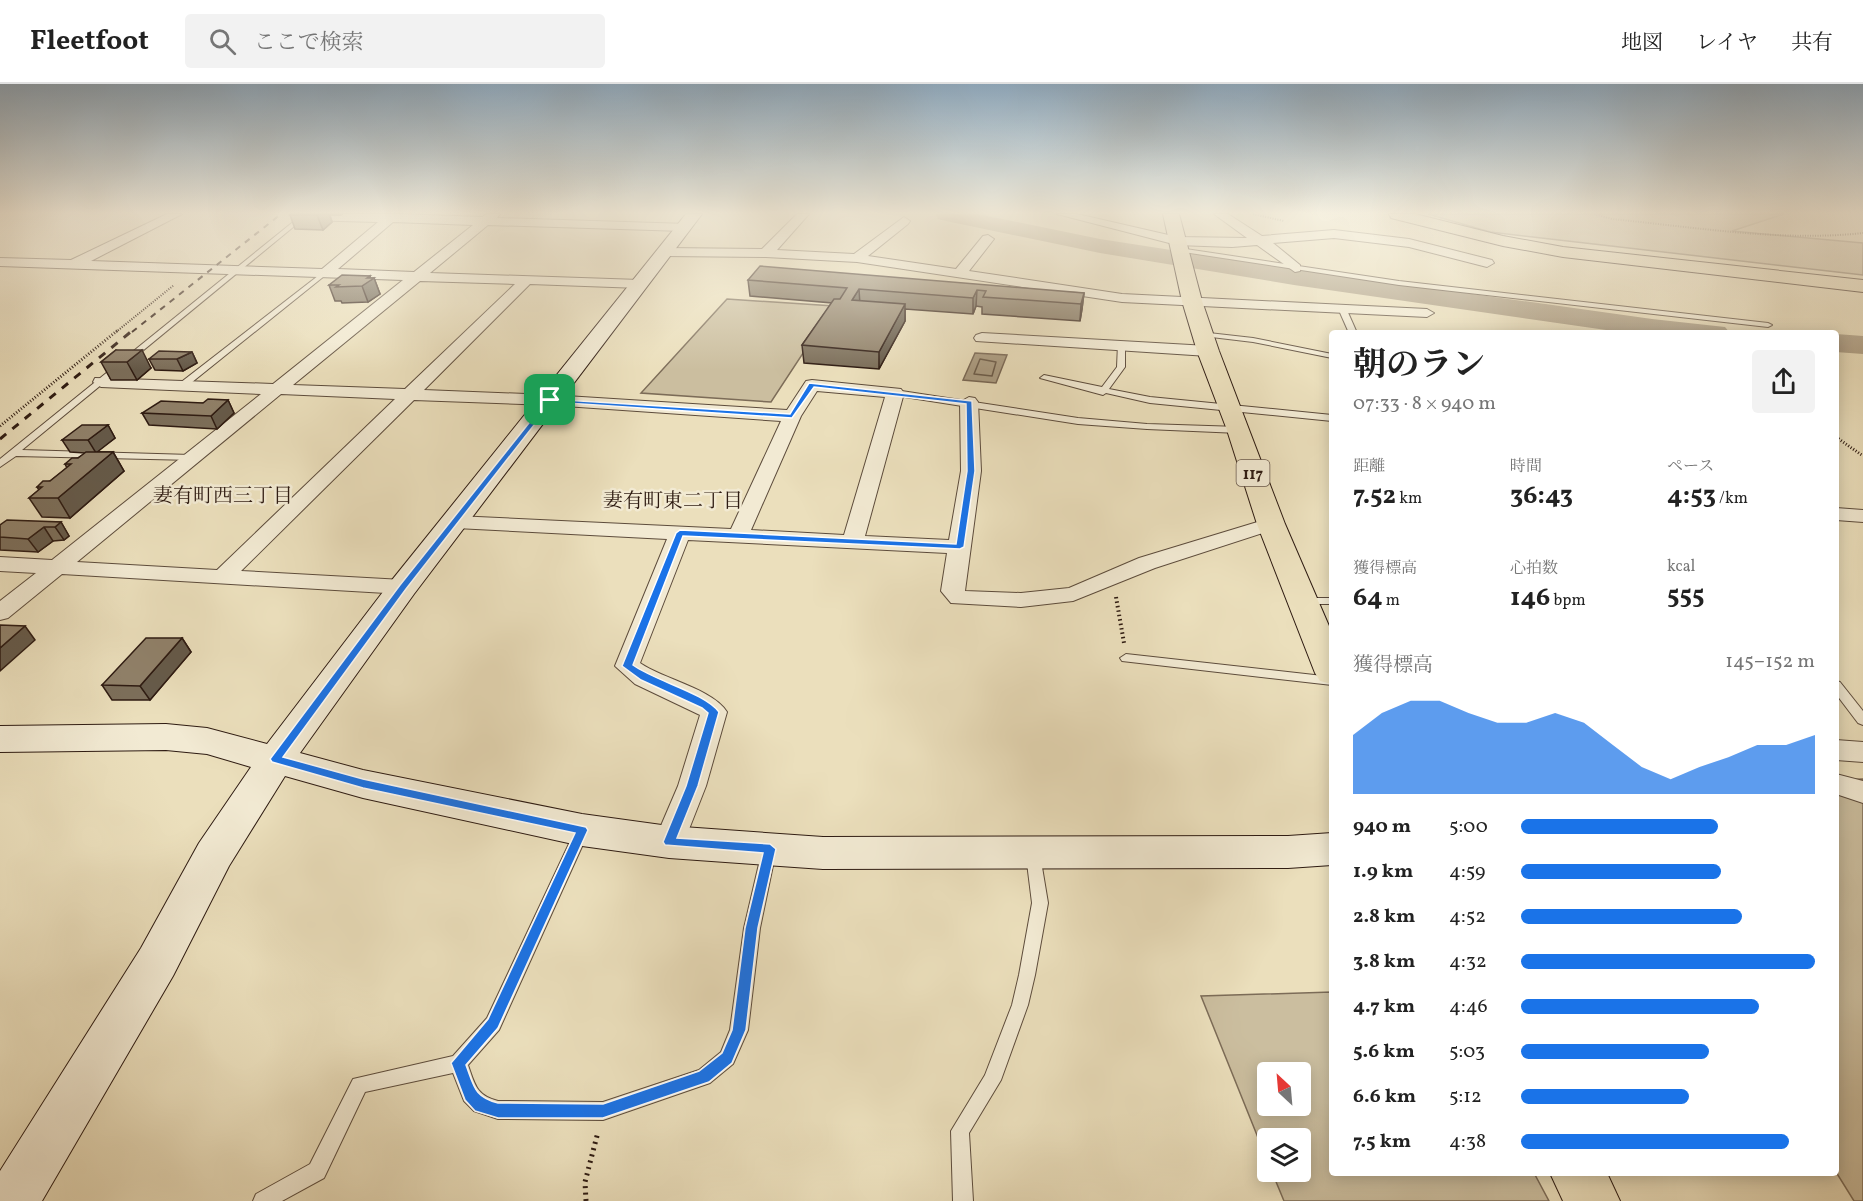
<!DOCTYPE html>
<html lang="ja">
<meta charset="utf-8">
<style>
body{margin:0;font-family:Vollkorn,"Noto Serif JP",serif;background:#f2f2f2;color:#222;height:100vh;display:flex;flex-direction:column;font-size:22px;white-space:nowrap}
*{box-sizing:border-box;margin:0}
p{font-size:20px;color:#767676}
.icon{flex:none;width:33px;height:33px;fill:none;stroke:currentColor;stroke-width:2;stroke-linecap:round;stroke-linejoin:round}
.map{position:relative;flex:1;overflow:hidden}
.panel{position:absolute;left:1329px;top:246px;width:510px;height:846px;display:flex;flex-direction:column;background:#fff;border-radius:6px;box-shadow:0 3px 15px #0003}
.panel>*{flex:none}
.needle{width:39px;rotate:334deg}
.tools{position:absolute;left:1257px;top:978px;display:grid;gap:12px}
.tools a{display:grid;place-items:center;width:54px;height:54px;border-radius:6px;background:#fff;box-shadow:0 3px 15px #0003;font-size:30px}
.pin{position:absolute;display:grid;place-items:center;width:51px;height:51px;color:#fff;margin:-26px;border-radius:12px;box-shadow:0 3px 9px #0006}
.round{display:grid;place-items:center;flex:none;width:63px;height:63px;border-radius:6px;background:#f2f2f2}
.overview{display:flex;align-items:center;justify-content:space-between;height:102px;padding:0 24px}
h1{font-size:33px;font-weight:700;line-height:45px}
.metrics{display:grid;grid-template-columns:repeat(3,1fr);gap:9px;height:102px;padding:6px 24px}
.metrics div{display:grid;align-content:center}
.metrics b{font-size:26px;font-weight:700}
.metrics small{font-size:16px;font-weight:400}
.metrics p{font-size:16px}
.chart{height:168px;padding:12px 24px}
.chart p{display:flex;justify-content:space-between}
.chart svg{width:100%;height:108px;margin-top:6px;fill:#1a73e8;opacity:.7}
ul{padding:0 24px;list-style:none;font-size:20px}
li{display:grid;grid-template-columns:96px 72px 1fr;align-items:center;height:45px}
li i{height:15px;border-radius:8px;background:#1a73e8}
header{display:flex;align-items:center;gap:36px;box-sizing:border-box;height:84px;padding:0 30px;background:#fff;border-bottom:2px solid #e0e0e0}
header strong{font-size:28px}
nav{display:flex;gap:33px;margin-inline-start:auto;font-size:21px}
.search{width:420px;height:54px;background:#f2f2f2;display:flex;align-items:center;gap:15px;box-sizing:border-box;padding:0 21px;border-radius:6px;color:#767676;font-size:22px}
.map>svg:first-child{display:block}
.green{fill:#cbbe9f;stroke:#7c6c58;stroke-width:1.5;fill-rule:evenodd}
.water{fill:#ab9c82;stroke:#796855;stroke-width:1.5}
.lines{fill:none;stroke-linecap:round;stroke-linejoin:round}
.shore{stroke:#6c5c4a;stroke-width:1.5}
.river{fill:#ab9c82;fill-rule:evenodd}
.lane-casing{stroke:#5d4c3c;stroke-width:2}
.street-casing{stroke:#5d4c3c;stroke-width:2}
.secondary-casing{stroke:#2e1b12;stroke-width:2}
.highway-casing{stroke:#2e1b12;stroke-width:2}
.path-far3{stroke:#2e1b12;stroke-width:2;stroke-dasharray:1 1.5;stroke-linecap:butt}
.path-far2{stroke:#2e1b12;stroke-width:3;stroke-dasharray:1 2;stroke-linecap:butt}
.path-far1{stroke:#2e1b12;stroke-width:4;stroke-dasharray:1.5 3;stroke-linecap:butt}
.path{stroke:#2e1b12;stroke-width:5;stroke-dasharray:2 4.5;stroke-linecap:butt}
.lane{fill:#f2ead3;fill-rule:evenodd}
.street{fill:#f2ead3;fill-rule:evenodd}
.secondary{fill:#f2ead3;fill-rule:evenodd}
.highway{fill:#ebdfbc;fill-rule:evenodd}
.rail-far1{stroke:#2e1b12;stroke-width:2;stroke-dasharray:6 6;stroke-linecap:butt}
.rail{stroke:#2e1b12;stroke-width:3;stroke-dasharray:8 8;stroke-linecap:butt}
.wall{fill:#7c6f5b;stroke:#2e1b12;stroke-width:1.5}
.shaded-wall{fill:#655a4a;stroke:#2e1b12;stroke-width:1.5}
.building{fill:#90816a;stroke:#2e1b12;stroke-width:1.5}
.route{fill:#1a73e8;stroke:#fff;stroke-width:1.5;fill-rule:evenodd}
.labels{text-anchor:middle;stroke-width:5;stroke-linejoin:round;paint-order:stroke}
.shield{fill:#f2ead3;stroke:#69594c;stroke-width:1.5}
.shield-label{font-size:16px;font-weight:bold;fill:#2e1b12}
.neighbourhood-label{font-size:20px;fill:#2e1b12;stroke:#f2ead3}
</style>
<header>
<strong>Fleetfoot</strong>
<div class="search"><svg class="icon" aria-label="search" viewBox="0 0 24 24"><circle cx="10" cy="10" r="6"/><path d="M15 15l6 6"/></svg>ここで検索</div>
<nav><a>地図</a><a>レイヤ</a><a>共有</a></nav>
</header>
<div class="map">
<svg width="1863" height="1117" viewBox="0 0 1863 1117">
<rect width="100%" height="100%" fill="#ebdfbc"/>
<filter id="stains"><feTurbulence type="fractalNoise" baseFrequency=".00333" numOctaves="4"/><feColorMatrix values="0 0 0 0 .2 0 0 0 0 .09 0 0 0 0 .02 0 0 0 .5 -.17"/></filter>
<radialGradient id="worn" r=".72"><stop offset=".6" stop-color="#630" stop-opacity="0"/><stop offset="1" stop-color="#630" stop-opacity=".3"/></radialGradient>
<g class="green">
<polygon points="1428,130 1784,130 1732,147 1863,159 1863,191 1490,148"/>
<polygon points="727,215 834,222 771,318 641,309"/>
<polygon points="1863,695 1863,1117 1854,1117 1836,1088 1836,696"/>
<path d="M1332,908V1089H1534L1549,1117H1284L1272,1088H1300V1054H1268L1267,1076L1201,912ZM1300,988V1022H1268V988Z"/>
</g>
<polygon class="water" points="975,269 1007,271 996,299 963,296"/>
<g class="lines">
<polygon class="shore" points="980,275 996,278 992,292 974,290"/>
<g class="river">
<polygon points="935,130 978,130 1100,155 1294,185 1652,235 1725,243 1730,249 1627,249 1294,201 1100,169 946,137 938,135"/>
<polygon points="1836,250 1863,252 1863,270 1836,268"/>
</g>
<defs>
<g id="lane">
<polygon points="303,130 309,130 22,366 191,371 194,372 194,376 16,372 0,383 0,375"/>
<polygon points="1179,164 1399,197 1768,239 1772,241 1768,243 1399,201 1177,167 1176,166"/>
<polygon points="323,188 328,189 186,303 180,303 180,299"/>
<polygon points="1339,222 1346,224 1357,249 1349,249 1338,224"/>
<polygon points="1200,248 1253,254 1332,270 1332,274 1253,258 1203,252 1200,252"/>
<polygon points="1118,260 1125,262 1125,283 1109,305 1150,313 1332,331 1332,337 1150,319 1106,309 1103,311 1040,294 1044,291 1102,303 1117,283"/>
<polygon points="895,306 1078,334 1147,340 1239,343 1244,346 1239,349 1147,345 1078,340 892,311 891,309"/>
<polygon points="1305,514 1332,514 1332,520 1301,520 1299,518"/>
<polygon points="1126,570 1332,593 1332,601 1122,577 1120,574"/>
<polygon points="1836,597 1840,598 1863,627 1863,641 1858,639 1836,610"/>
<path d="M582,741L587,743L589,747L499,946L468,981C475,1001 476,1011 498,1017L603,1018L699,986L721,968L730,946L744,844L762,767L764,763L769,761L774,763L776,767L760,844L748,946L733,980L710,999L603,1036L498,1035L474,1027L464,1017L453,989L365,1008L324,1094L282,1117H253L256,1110L310,1080L353,995L453,972L487,934L575,747L577,743Z"/>
<polygon points="1033,765 1038,767 1040,771 1048,819 1035,891 1028,921 1001,996 969,1049 973,1117 953,1117 951,1047 985,991 1012,921 1019,891 1032,819 1026,771 1028,767"/>
</g>
<g id="street">
<path d="M167,130H182L91,177L322,185L378,138L303,136L299,135V130H399L482,133L487,130H500L497,134L688,140V146L684,147L488,141L430,189L640,196L647,200L640,204L530,200L424,306L550,311L787,326L806,297L812,296L901,305L904,309L865,452L949,456L961,387L960,318L969,313L975,314L978,318L981,387L965,507L1021,509L1069,504L1139,474L1264,436H1278L1281,440L1278,444L1155,484L1073,517L1021,523L951,519L941,507L947,469L688,456L640,579C663,595 713,605 727,628L706,702L684,758L679,766L669,770L659,766L654,758L678,702L700,631L635,600L615,582L667,455L456,444L449,442L446,438L449,434L456,432L731,445L781,337L550,321L414,316L241,487L403,496L411,498L414,503L411,508L403,510L62,490L8,534L0,536V517L36,489L0,487V473L52,476L261,310L101,303L93,298L95,294L273,300L403,196L0,182V174L71,176ZM393,138L473,141L414,188L338,185ZM420,197L515,200L405,305L293,301ZM817,307L885,313L844,451L751,446L801,332ZM281,310L395,315L217,486L77,478Z"/>
<polygon points="797,130 809,130 777,166 854,170 904,133 910,137 908,140 868,172 956,185 983,152 988,151 994,155 969,187 1122,210 1427,225 1434,229 1427,233 1122,218 857,178 766,173 665,172 658,168 665,164 762,165"/>
<polygon points="1057,130 1077,130 1177,153 1247,154 1214,130 1228,130 1262,152 1334,146 1409,155 1492,176 1494,179 1487,183 1409,163 1334,154 1273,159 1300,181 1300,187 1295,188 1257,161 1232,163 1177,161"/>
<polygon points="982,249 1208,262 1216,267 1208,272 976,257 974,254 976,251"/>
<polygon points="1836,424 1863,426 1863,438 1836,436"/>
<polygon points="1836,656 1863,658 1863,678 1836,676"/>
<polygon points="1836,690 1863,697 1863,719 1836,710"/>
</g>
<polygon id="secondary" points="686,130 702,130 414,510 300,669 363,686 582,730 669,742 823,753 1288,752 1332,749 1332,781 1288,784 823,785 669,774 582,762 363,714 285,692 229,782 173,892 42,1117 0,1117 0,1087 141,864 199,759 251,683 207,670 166,666 0,668 0,642 166,640 207,644 267,660 392,496"/>
<g id="highway">
<polygon points="1163,130 1179,130 1202,217 1219,267 1285,440 1332,549 1332,600 1320,597 1315,589 1257,440 1227,346 1197,267 1182,217"/>
<polygon points="1389,130 1415,130 1503,152 1563,163 1863,196 1863,208 1563,173 1503,162 1391,134"/>
<polygon points="1550,1089 1607,1089 1620,1117 1563,1117"/>
</g>
</defs>
<use href="#lane" class="lane-casing"/>
<use href="#street" class="street-casing"/>
<use href="#secondary" class="secondary-casing"/>
<use href="#highway" class="highway-casing"/>
<g class="path-far3">
<polyline points="1253,130 1284,137"/>
<path d="M1594,130L1612,135C1694,143 1781,158 1863,149"/>
<polyline points="116,248 174,201"/>
</g>
<g class="path-far2">
<polyline points="0,342 118,246"/>
<polyline points="1836,353 1863,372"/>
</g>
<polyline class="path-far1" points="1116,513 1124,559"/>
<polyline class="path" points="586,1117 585,1098 598,1048"/>
<use href="#lane" class="lane"/>
<use href="#street" class="street"/>
<use href="#secondary" class="secondary"/>
<use href="#highway" class="highway"/>
<polyline class="rail-far1" points="132,248 281,130"/>
<polyline class="rail" points="0,355 133,246"/>
</g>
<g class="wall">
<polygon points="291,130 343,130 341,131 330,131 332,138 323,146 295,145 290,131"/>
<polygon points="370,192 370,194 374,194 380,210 368,218 342,219 341,217 335,217 329,201"/>
<polygon points="748,196 1084,209 1082,225 1080,237 982,230 982,223 976,222 973,230 905,225 905,237 879,285 804,279 802,261 832,219 750,212"/>
<polygon points="116,266 151,284 137,296 111,296 101,278"/>
<polygon points="192,268 197,279 183,287 155,286 149,275"/>
<polygon points="228,316 234,329 217,345 149,341 142,329 203,319"/>
<polygon points="108,341 115,354 96,368 113,368 124,387 70,434 42,433 29,414 39,406 37,403 50,397 67,384 65,380 78,374 86,369 70,368 62,356"/>
<polygon points="61,438 69,452 64,456 53,457 38,468 0,466 0,441"/>
<polygon points="182,554 191,568 150,616 112,616 102,601"/>
</g>
<g class="shaded-wall">
<polygon points="319,130 329,130 332,138 323,146 317,131"/>
<polygon points="370,192 371,196 374,194 380,210 368,218 362,202"/>
<polygon points="859,205 860,221 852,216"/>
<polygon points="977,206 976,222 973,230 973,214"/>
<polygon points="1084,209 1082,225 1080,237 1081,220"/>
<polygon points="905,220 905,237 879,285 879,268"/>
<polygon points="142,266 151,284 137,296 127,278"/>
<polygon points="192,268 197,279 183,287 177,275"/>
<polygon points="228,316 234,329 217,345 211,332"/>
<polygon points="108,341 115,354 96,369 88,356"/>
<polygon points="113,368 124,387 70,434 58,414"/>
<polygon points="61,438 69,452 64,456 55,443"/>
<polygon points="44,443 53,457 38,468 28,455"/>
<polygon points="25,542 35,556 0,587 0,564"/>
<polygon points="182,554 191,568 150,616 140,602"/>
</g>
<g class="building">
<polygon points="291,130 319,130 317,131 290,131"/>
<polygon points="760,182 1084,209 1081,220 983,213 986,207 977,206 973,214 859,205 852,216 905,220 879,268 802,261 834,215 840,215 847,204 748,196"/>
<polygon points="342,191 370,192 367,194 374,194 362,202 336,203 339,201 329,201"/>
<polygon points="116,266 142,266 127,278 101,278"/>
<polygon points="159,267 192,268 177,275 149,275"/>
<polygon points="208,315 228,316 211,332 142,329 161,317 203,319"/>
<polygon points="82,341 108,341 88,356 62,356"/>
<polygon points="86,368 113,368 58,414 29,414 42,403 37,403 43,397 50,397 71,380 65,380 72,374 78,374"/>
<polygon points="7,436 61,438 55,443 44,443 28,455 0,453 0,441"/>
<polygon points="0,541 25,542 0,564"/>
<polygon points="146,554 182,554 140,602 102,601"/>
</g>
<linearGradient id="sky" x2="0" y2="1"><stop stop-color="#8faabf"/><stop offset="0.45" stop-color="#f6f1e1"/><stop offset="1" stop-color="#f6f1e1" stop-opacity="0"/></linearGradient>
<rect width="1863" height="286" fill="url(#sky)"/>
<path class="route" d="M809,299L972,317L975,387L964,463L960,465L683,452L633,581C655,597 705,609 719,628L698,702L677,754L770,760L776,765L758,844L746,946L732,979L709,998L603,1034H498L475,1027L465,1016L451,979L488,935L575,749L363,704L272,678L270,675L400,501L548,315L790,330ZM814,303L966,320L967,387L956,460L680,446L676,449L622,582L641,596L702,624L708,629L686,702L663,758L665,761L763,769L745,844L732,946L722,969L699,987L603,1020L498,1019C474,1013 474,1002 466,981L498,944L588,746L586,743L363,695L283,673L406,505L552,318L792,334Z"/>
<g class="labels">
<rect class="shield" x="1236.5" y="376" width="33" height="26" rx="4.5"/>
<g class="shield-label">
<text x="1253" y="395">117</text>
</g>
<g class="neighbourhood-label">
<text x="223" y="418">妻有町西三丁目</text>
<text x="673" y="423">妻有町東二丁目</text>
</g>
</g>
<rect width="100%" height="100%" filter="url(#stains)"/>
<rect width="100%" height="100%" fill="url(#worn)"/>
</svg>
<div class="tools">
<a><svg class="needle" viewBox="-14 -14 28 28"><path d="M0-13l5 13h-10z" fill="#e53935"/><path d="M0 13l5-13h-10z" fill="#767676"/></svg></a>
<a><svg class="icon" aria-label="layers" viewBox="0 0 24 24"><path d="M12 4l9 5-9 5-9-5zM3 14l9 5 9-5"/></svg></a>
</div>
<div class="pin" style="left:550px;top:316px;background:#1e9e55"><svg class="icon" aria-label="arrive" viewBox="0 0 24 24"><path d="M6 21V4h12l-3 4 3 4H6"/></svg></div>
<section class="panel">
<div class="overview"><div><h1>朝のラン</h1><p>07:33 · 8 × 940 m</p></div><a class="round"><svg class="icon" aria-label="share" viewBox="0 0 24 24"><path d="M12 15V3M7 8l5-5 5 5M5 13v7h14v-7"/></svg></a></div>
<div class="metrics">
<div><p>距離</p><b>7.52<small> km</small></b></div>
<div><p>時間</p><b>36:43</b></div>
<div><p>ペース</p><b>4:53<small> /km</small></b></div>
</div>
<div class="metrics">
<div><p>獲得標高</p><b>64<small> m</small></b></div>
<div><p>心拍数</p><b>146<small> bpm</small></b></div>
<div><p>kcal</p><b>555</b></div>
</div>
<div class="chart"><p><span>獲得標高</span>145–152 m</p>
<svg viewBox="0 0 160 44" preserveAspectRatio="none"><path d="M0 44V20L10 11L20 6L30 6L40 11L50 15L60 15L70 11L80 15L90 24L100 33L110 38L120 33L130 29L140 24L150 24L160 20V44z"/></svg>
</div>
<ul>
<li><b>940 m</b>5:00<i style="width:67%"></i></li>
<li><b>1.9 km</b>4:59<i style="width:68%"></i></li>
<li><b>2.8 km</b>4:52<i style="width:75%"></i></li>
<li><b>3.8 km</b>4:32<i style="width:100%"></i></li>
<li><b>4.7 km</b>4:46<i style="width:81%"></i></li>
<li><b>5.6 km</b>5:03<i style="width:64%"></i></li>
<li><b>6.6 km</b>5:12<i style="width:57%"></i></li>
<li><b>7.5 km</b>4:38<i style="width:91%"></i></li>
</ul>
</section>
</div>
